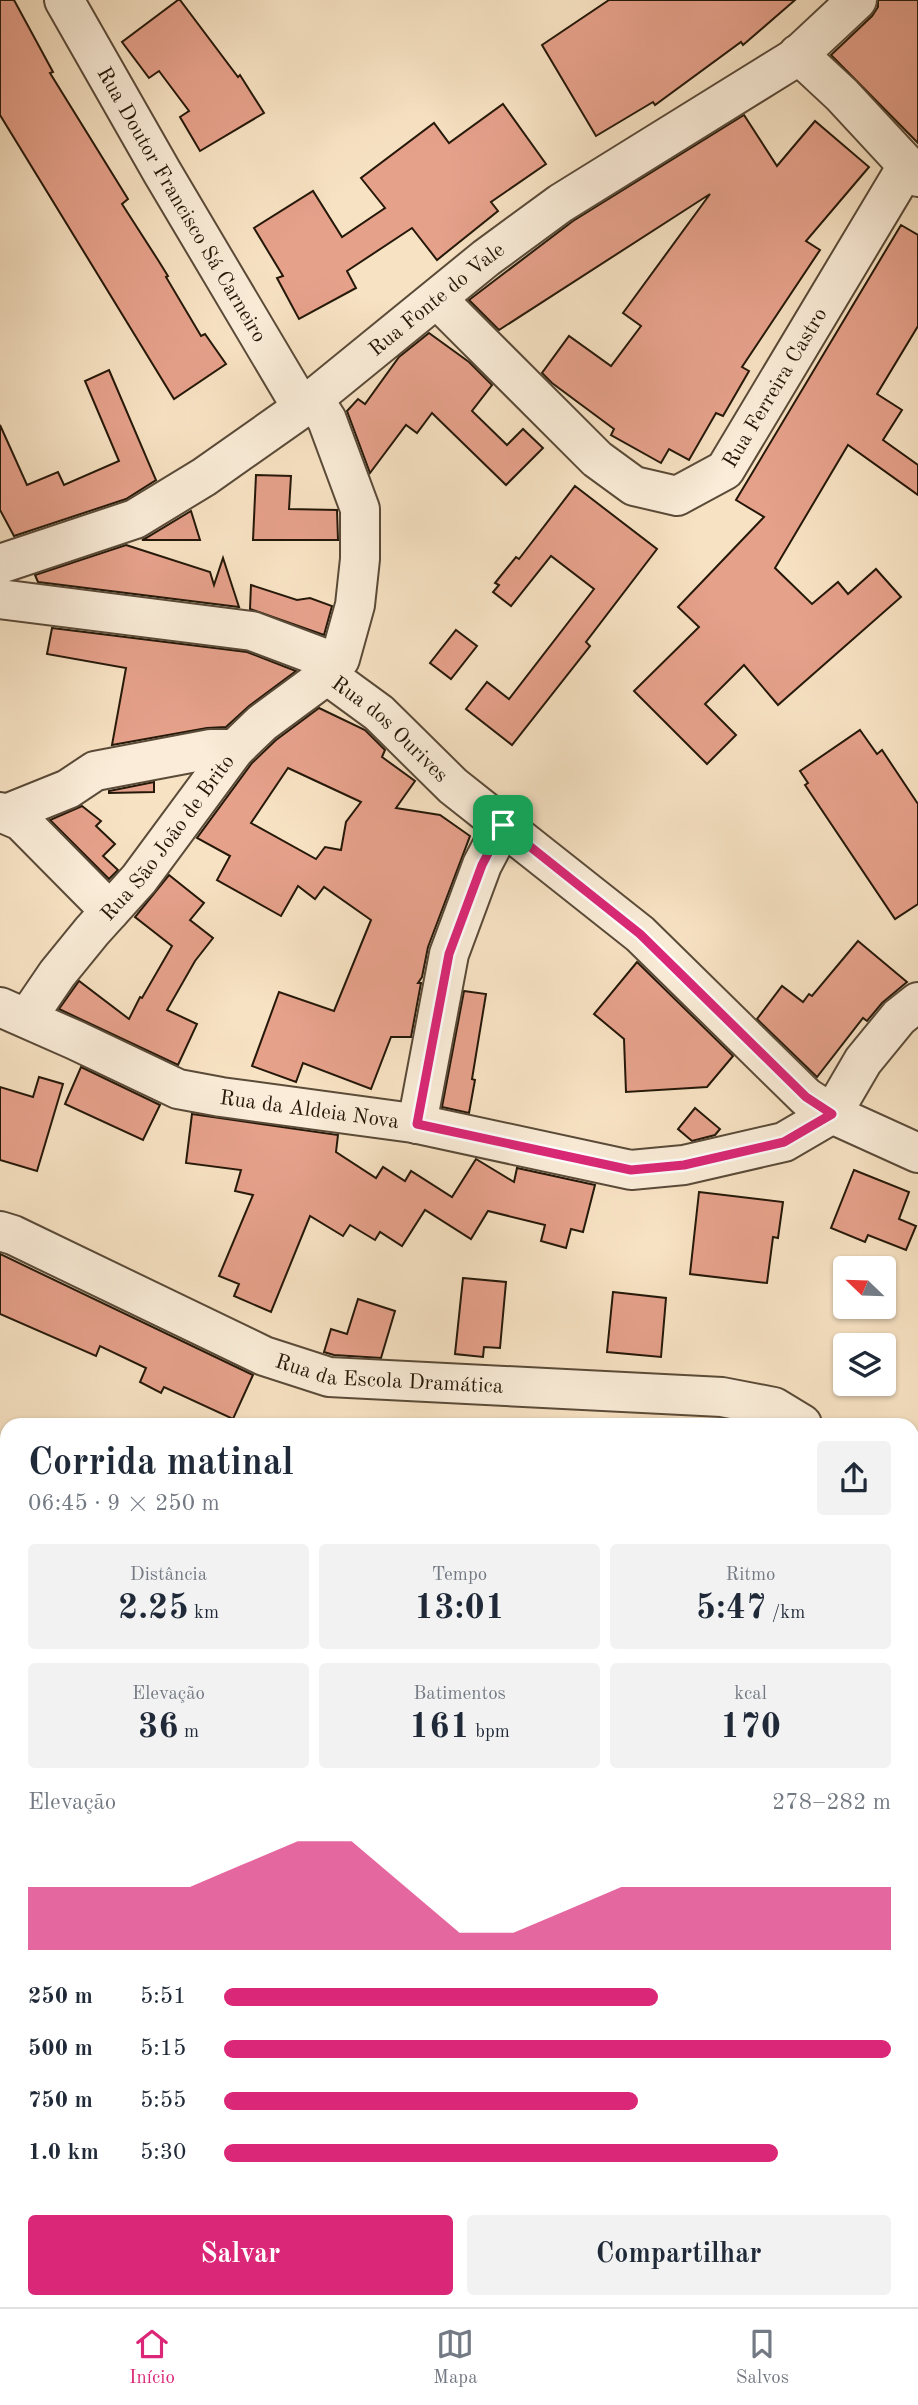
<!DOCTYPE html>
<html lang="pt">
<meta charset="utf-8">
<style>
body{margin:0;font-family:"Old Standard TT",serif;background:#f2f2f3;color:#1f2937;height:100vh;display:flex;flex-direction:column;font-size:26px;white-space:nowrap}
*{box-sizing:border-box;margin:0}
p{font-size:23px;color:#747a83}
.icon{flex:none;width:38px;height:38px;fill:none;stroke:currentColor;stroke-width:2;stroke-linecap:round;stroke-linejoin:round}
.map{position:relative;flex:1;overflow:hidden}
.sheet{position:absolute;left:0px;top:1418px;width:919px;height:891px;display:flex;flex-direction:column;background:#fff;border-radius:21px 21px 0 0;box-shadow:0 2px 5px #0004}
.sheet>*{flex:none}
.needle{width:46px;rotate:293deg}
.buttons{position:absolute;left:833px;top:1256px;display:grid;gap:14px}
.buttons a{display:grid;place-items:center;width:63px;height:63px;border-radius:7px;background:#fff;box-shadow:0 2px 5px #0004;font-size:35px}
.pin{position:absolute;display:grid;place-items:center;width:60px;height:60px;color:#fff;margin:-30px;border-radius:14px;box-shadow:0 4px 10px #0006}
.round{display:grid;place-items:center;flex:none;width:74px;height:74px;border-radius:7px;background:#f2f2f3}
.overview{display:flex;align-items:center;justify-content:space-between;height:119px;padding:0 28px}
h1{font-size:38px;font-weight:600;line-height:52px}
.metrics{display:grid;grid-template-columns:repeat(3,1fr);gap:10px;height:119px;padding:7px 28px}
.metrics div{display:grid;align-content:center;border-radius:7px;background:#f2f2f3;text-align:center}
.metrics b{font-size:35px;font-weight:600}
.metrics small{font-size:19px;font-weight:400}
.metrics p{font-size:19px}
.chart{height:196px;padding:14px 28px}
.chart p{display:flex;justify-content:space-between}
.chart svg{width:100%;height:126px;margin-top:7px;fill:#db2777;opacity:.7}
.button{display:flex;gap:14px;margin-top:auto;padding:14px 28px}
.button a{flex:1;height:80px;border-radius:7px;background:#db2777;color:#fff;font-size:28px;font-weight:600;line-height:80px;text-align:center}
.button a+a{background:#f2f2f3;color:#1f2937}
ul{padding:0 28px;list-style:none;font-size:23px}
li{display:grid;grid-template-columns:112px 84px 1fr;align-items:center;height:52px}
li i{height:18px;border-radius:9px;background:#db2777}
.menu{display:flex;justify-content:space-around;align-items:center;height:98px;border-top:2px solid #e0e1e3;background:#fff;font-size:19px;color:#747a83}
.menu a{display:grid;justify-items:center;gap:4px}
.menu .active{color:#db2777}
.map>svg:first-child{display:block}
.building{fill:#e6a18b;stroke:#251809;stroke-width:2;fill-rule:evenodd}
.lines{fill:none;stroke-linecap:round;stroke-linejoin:round}
.minor-casing{stroke:#5a4a38;stroke-width:42}
.minor{stroke:#faecd8;stroke-width:38}
.route-casing{stroke:#fff;stroke-width:14}
.route{stroke:#db2777;stroke-width:9}
.labels{text-anchor:middle;stroke-width:6;stroke-linejoin:round;paint-order:stroke}
.street-label{font-size:21px;fill:#251809;stroke:#faecd8}
</style>
<div class="map">
<svg width="918" height="2307" viewBox="0 0 918 2307">
<rect width="100%" height="100%" fill="#f7e2c3"/>
<filter id="stains"><feTurbulence type="fractalNoise" baseFrequency=".00286" numOctaves="4"/><feColorMatrix values="0 0 0 0 .2 0 0 0 0 .09 0 0 0 0 .02 0 0 0 .5 -.17"/></filter>
<radialGradient id="worn" r=".72"><stop offset=".6" stop-color="#630" stop-opacity="0"/><stop offset="1" stop-color="#630" stop-opacity=".3"/></radialGradient>
<g class="building">
<polygon points="0,0 14,0 53,72 50,73 128,199 122,204 158,260 168,276 166,277 201,336 205,334 226,364 174,399 0,115"/>
<polygon points="178,0 180,0 238,77 240,75 264,113 200,151 180,117 189,111 159,71 149,78 122,42"/>
<polygon points="609,0 795,0 743,45 741,42 655,105 653,102 596,136 542,45"/>
<polygon points="878,0 918,0 918,143 831,55 872,16 878,7"/>
<polygon points="503,104 546,164 491,202 498,211 437,260 412,228 347,271 356,288 299,319 277,278 283,276 254,228 313,191 342,237 385,208 361,178 434,123 449,143"/>
<polygon points="744,115 777,166 815,121 869,167 806,241 820,250 742,367 749,371 723,416 716,413 689,460 669,449 661,463 611,435 614,429 552,383 542,373 569,336 611,366 641,326 623,313 710,194 499,330 469,300 573,221"/>
<polygon points="901,225 918,235 918,326 877,394 902,410 883,440 918,465 918,495 848,445 775,568 812,604 838,582 848,594 876,569 901,597 778,705 744,665 705,704 736,735 707,764 634,691 699,627 678,607 764,517 736,500"/>
<polygon points="429,333 469,362 492,385 472,411 507,445 523,429 543,448 506,485 432,413 417,433 406,425 370,473 347,411 358,399 365,404 399,357"/>
<polygon points="109,370 156,480 126,499 14,536 0,510 0,425 27,485 58,472 64,485 119,461 85,381"/>
<polygon points="256,475 291,476 289,509 337,510 338,540 253,540"/>
<polygon points="575,486 657,549 586,642 590,646 512,745 466,709 487,682 509,699 594,589 551,556 511,606 493,592 499,585 495,583 516,557 519,559"/>
<polygon points="191,511 200,540 142,540 146,538"/>
<polygon points="126,545 210,572 214,585 223,558 239,607 38,582 35,575"/>
<polygon points="251,585 297,600 310,598 332,606 324,635 250,609"/>
<polygon points="52,628 247,652 296,671 249,706 226,727 207,728 112,745 126,668 47,654"/>
<polygon points="456,630 477,646 451,679 430,663"/>
<path d="M319,708L365,730L385,750L382,757L415,781L396,808L440,815L470,836L428,947L422,977L418,983H421L411,1037H391L371,1089L303,1063L296,1082L252,1066L279,992L334,1011L371,920L324,887L315,899L298,886L281,916L217,880L230,856L197,838L252,763L276,740ZM288,768L361,802L346,822L341,850L325,847L316,859L251,823Z"/>
<polygon points="860,730 877,754 882,750 918,804 918,904 895,919 805,785 808,783 800,771"/>
<polygon points="154,782 154,792 109,793 109,791"/>
<polygon points="82,806 101,821 96,826 115,844 103,856 118,870 109,879 50,820"/>
<polygon points="169,875 204,903 190,920 213,938 195,961 167,1010 197,1024 178,1065 59,1009 79,981 129,1019 140,997 142,998 172,946 135,917"/>
<polygon points="858,941 907,982 882,1003 867,1021 863,1018 817,1077 757,1019 782,986 803,1002 809,994 812,996"/>
<polygon points="637,962 733,1056 707,1087 626,1092 624,1039 594,1014"/>
<polygon points="464,991 486,994 472,1079 475,1080 469,1113 442,1107"/>
<polygon points="81,1067 160,1105 143,1140 65,1104"/>
<polygon points="39,1077 63,1084 37,1171 0,1160 0,1087 33,1097"/>
<polygon points="695,1108 720,1129 715,1135 692,1141 678,1129"/>
<polygon points="192,1114 338,1135 336,1152 376,1178 383,1167 405,1181 411,1171 452,1197 476,1159 514,1182 517,1168 595,1185 583,1232 571,1229 566,1248 541,1241 545,1225 488,1211 471,1239 425,1210 402,1246 380,1232 375,1240 350,1225 343,1236 310,1216 271,1312 234,1296 239,1284 219,1276 253,1195 235,1191 241,1170 186,1163"/>
<polygon points="854,1170 909,1192 899,1219 916,1226 906,1250 868,1235 865,1242 831,1228"/>
<polygon points="699,1192 783,1202 778,1238 773,1237 767,1283 690,1274"/>
<polygon points="0,1254 253,1375 233,1419 164,1387 161,1393 140,1382 146,1368 100,1346 96,1356 0,1314"/>
<polygon points="463,1278 506,1282 500,1348 484,1347 483,1357 455,1354"/>
<polygon points="613,1292 666,1298 661,1357 607,1352"/>
<polygon points="358,1299 395,1311 381,1358 334,1355 324,1352 331,1329 347,1334"/>
</g>
<g class="lines">
<defs>
<g id="minor">
<path id="s1" d="M64,0L162,172L302,408"/>
<polyline points="798,54 842,95 918,177"/>
<path id="s2" d="M437,299L597,459L634,486L677,496L725,470L907,166"/>
<path id="s3" d="M0,564L135,519L204,477L302,408L486,258L561,203L795,58L857,0"/>
<path id="s4" d="M0,599L252,631L321,657L327,675L379,713L453,786L640,934L806,1097L832,1114L918,1153"/>
<polyline points="0,812 21,821 110,911"/>
<polyline points="6,814 68,789 95,771 211,749 235,749"/>
<path id="s5" d="M0,1007L75,1040L178,1089L221,1097L413,1123L631,1170L684,1165L784,1142L832,1114L863,1061L899,1017L918,1002"/>
<path id="s6" d="M27,1018L57,974L92,931L139,879L235,749L262,723L327,675L340,659L355,605L360,559V509L327,420L313,398"/>
<polyline points="417,1124 449,954 482,865 503,825"/>
<path id="s7" d="M0,1231L13,1235L264,1356L329,1377L722,1397L774,1407L802,1424"/>
<polyline points="912,1500 918,1505"/>
<polyline points="0,1974 7,1974"/>
<polyline points="912,2137 918,2138"/>
<polyline points="0,2170 7,2154"/>
<polyline points="541,2307 556,2301"/>
</g>
</defs>
<use href="#minor" class="minor-casing"/>
<use href="#minor" class="minor"/>
</g>
<g class="lines">
<defs>
<polygon id="route" points="503,825 640,934 806,1097 832,1114 784,1142 684,1165 631,1170 417,1124 449,954 482,865"/>
</defs>
<use href="#route" class="route-casing"/>
<use href="#route" class="route"/>
</g>
<g class="labels">
<g class="street-label">
<text dy="7" stroke="none"><textPath href="#s1" startOffset="236">Rua Doutor Francisco Sá Carneiro</textPath></text>
<text dy="7" stroke="none"><textPath href="#s3" startOffset="516">Rua Fonte do Vale</textPath></text>
<text dy="7" stroke="none"><textPath href="#s2" startOffset="467">Rua Ferreira Castro</textPath></text>
<text dy="7" stroke="none"><textPath href="#s4" startOffset="430">Rua dos Ourives</textPath></text>
<text dy="7" stroke="none"><textPath href="#s6" startOffset="229">Rua São João de Brito</textPath></text>
<text dy="7" stroke="none"><textPath href="#s5" startOffset="329">Rua da Aldeia Nova</textPath></text>
<text dy="7" stroke="none"><textPath href="#s7" startOffset="420">Rua da Escola Dramática</textPath></text>
</g>
</g>
<rect width="100%" height="100%" filter="url(#stains)"/>
<rect width="100%" height="100%" fill="url(#worn)"/>
</svg>
<div class="buttons">
<a><svg class="needle" viewBox="-14 -14 28 28"><path d="M0-13l5 13h-10z" fill="#e53935"/><path d="M0 13l5-13h-10z" fill="#747a83"/></svg></a>
<a><svg class="icon" aria-label="layers" viewBox="0 0 24 24"><path d="M12 4l9 5-9 5-9-5zM3 14l9 5 9-5"/></svg></a>
</div>
<div class="pin" style="left:503px;top:825px;background:#1e9e55"><svg class="icon" aria-label="arrive" viewBox="0 0 24 24"><path d="M6 21V4h12l-3 4 3 4H6"/></svg></div>
<section class="sheet">
<div class="overview"><div><h1>Corrida matinal</h1><p>06:45 · 9 × 250 m</p></div><a class="round"><svg class="icon" aria-label="share" viewBox="0 0 24 24"><path d="M12 15V3M7 8l5-5 5 5M5 13v7h14v-7"/></svg></a></div>
<div class="metrics">
<div><p>Distância</p><b>2.25<small> km</small></b></div>
<div><p>Tempo</p><b>13:01</b></div>
<div><p>Ritmo</p><b>5:47<small> /km</small></b></div>
</div>
<div class="metrics">
<div><p>Elevação</p><b>36<small> m</small></b></div>
<div><p>Batimentos</p><b>161<small> bpm</small></b></div>
<div><p>kcal</p><b>170</b></div>
</div>
<div class="chart"><p><span>Elevação</span>278–282 m</p>
<svg viewBox="0 0 160 44" preserveAspectRatio="none"><path d="M0 44V22L10 22L20 22L30 22L40 14L50 6L60 6L70 22L80 38L90 38L100 30L110 22L120 22L130 22L140 22L150 22L160 22V44z"/></svg>
</div>
<ul>
<li><b>250 m</b>5:51<i style="width:65%"></i></li>
<li><b>500 m</b>5:15<i style="width:100%"></i></li>
<li><b>750 m</b>5:55<i style="width:62%"></i></li>
<li><b>1.0 km</b>5:30<i style="width:83%"></i></li>
</ul>
<div class="button"><a>Salvar</a><a>Compartilhar</a></div>
</section>
</div>
<nav class="menu">
<a class="active"><svg class="icon" aria-label="home" viewBox="0 0 24 24"><path d="M3 11l9-7 9 7M6 9v11h12V9"/></svg>Início</a>
<a><svg class="icon" aria-label="map" viewBox="0 0 24 24"><path d="M3 6l6-2 6 2 6-2v14l-6 2-6-2-6 2zM9 4v14M15 6v14"/></svg>Mapa</a>
<a><svg class="icon" aria-label="saved" viewBox="0 0 24 24"><path d="M7 4h10v16l-5-4-5 4z"/></svg>Salvos</a>
</nav>
